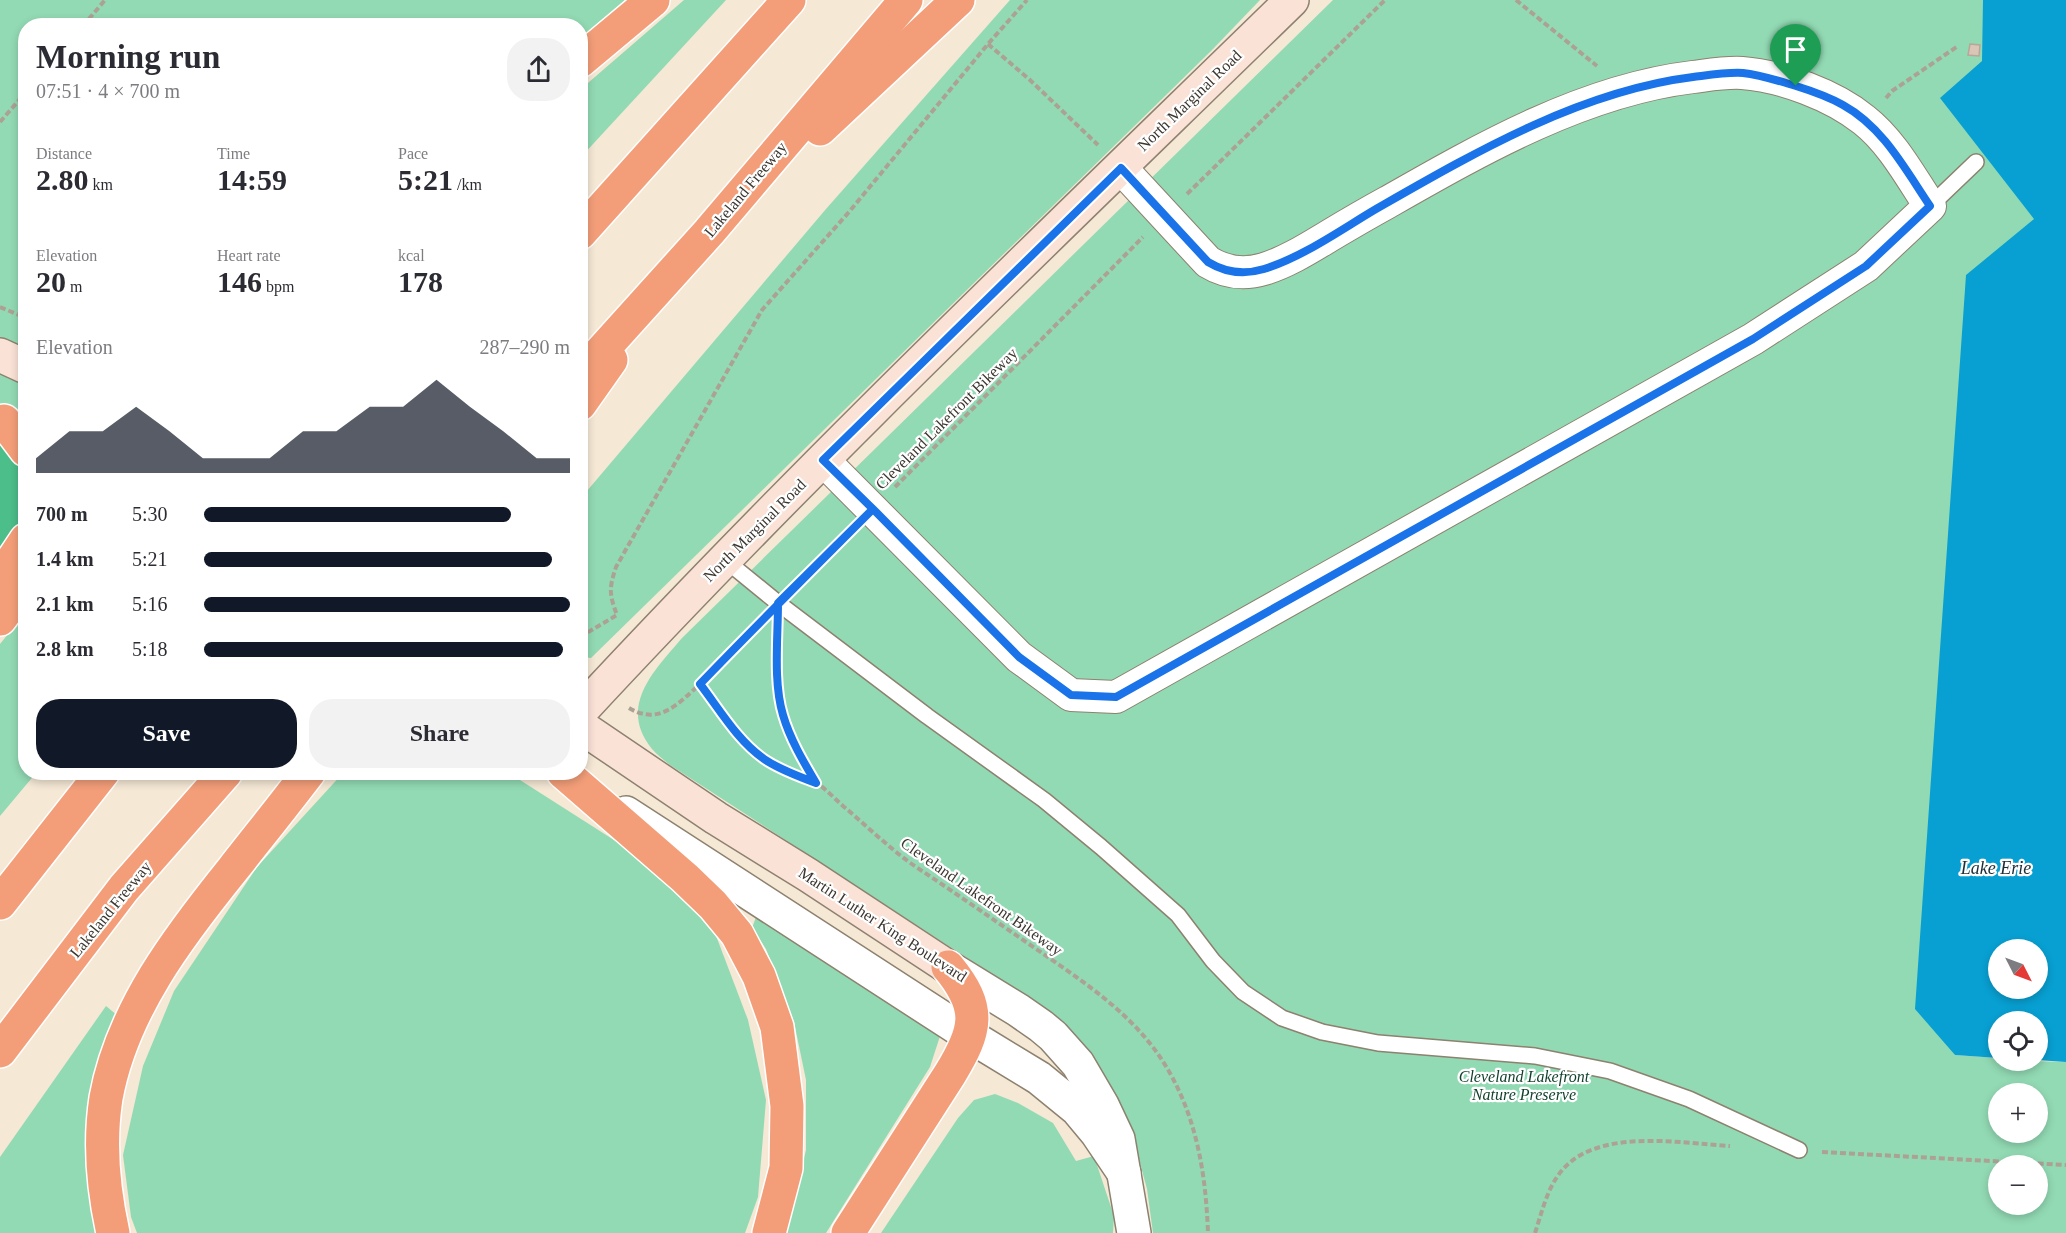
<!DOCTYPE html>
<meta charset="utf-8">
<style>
body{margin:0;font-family:"Times New Roman",serif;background:#f2f2f3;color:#2b2b33;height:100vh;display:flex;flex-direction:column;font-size:22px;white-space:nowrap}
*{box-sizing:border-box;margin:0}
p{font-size:20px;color:#7c7c81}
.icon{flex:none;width:33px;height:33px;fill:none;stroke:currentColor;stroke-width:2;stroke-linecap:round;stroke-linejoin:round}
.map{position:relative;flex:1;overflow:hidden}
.sheet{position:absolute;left:18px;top:18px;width:570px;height:762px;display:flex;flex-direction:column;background:#fff;border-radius:24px;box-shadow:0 3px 9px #0003}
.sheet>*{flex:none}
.needle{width:39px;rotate:132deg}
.tools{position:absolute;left:1988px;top:939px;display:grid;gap:12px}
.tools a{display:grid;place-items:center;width:60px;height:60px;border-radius:50%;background:#fff;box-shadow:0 3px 9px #0003;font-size:30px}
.pin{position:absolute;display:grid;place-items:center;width:51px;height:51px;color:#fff;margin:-62px -26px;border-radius:50% 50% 50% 0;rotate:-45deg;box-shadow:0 0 6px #0007}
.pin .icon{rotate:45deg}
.round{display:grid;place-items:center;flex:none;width:63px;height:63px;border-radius:24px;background:#f2f2f3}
.headline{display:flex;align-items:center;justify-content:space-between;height:102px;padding:0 18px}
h1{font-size:33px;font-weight:700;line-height:45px}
.metrics{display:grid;grid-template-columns:repeat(3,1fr);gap:9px;height:102px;padding:6px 18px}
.metrics div{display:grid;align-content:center}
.metrics b{font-size:30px;font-weight:700}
.metrics small{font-size:16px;font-weight:400}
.metrics p{font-size:16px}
.chart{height:168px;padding:12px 18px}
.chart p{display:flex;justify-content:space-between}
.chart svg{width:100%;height:108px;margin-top:6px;fill:#111827;opacity:.7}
.action{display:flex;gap:12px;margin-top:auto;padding:12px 18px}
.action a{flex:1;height:69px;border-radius:24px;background:#111827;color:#fff;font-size:24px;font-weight:700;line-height:69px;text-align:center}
.action a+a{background:#f2f2f3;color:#2b2b33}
ul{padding:0 18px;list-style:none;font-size:20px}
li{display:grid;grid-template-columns:96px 72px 1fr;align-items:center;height:45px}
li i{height:15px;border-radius:8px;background:#111827}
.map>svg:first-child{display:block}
.green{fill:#92dab4;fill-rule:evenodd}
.forest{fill:#4bbe89}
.water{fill:#08a0d2;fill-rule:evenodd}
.building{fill:#d9c6b7;stroke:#b9a698;stroke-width:1.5}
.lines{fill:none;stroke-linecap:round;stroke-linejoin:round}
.service-casing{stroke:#8d816f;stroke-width:18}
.minor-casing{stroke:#8d816f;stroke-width:34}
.tertiary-casing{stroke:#8d816f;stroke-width:36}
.secondary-casing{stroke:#8d816f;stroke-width:36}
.motorway-casing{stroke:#fff;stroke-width:36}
.path{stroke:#aca294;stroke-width:4;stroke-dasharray:6 3;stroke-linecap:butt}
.service{stroke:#fff;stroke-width:15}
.minor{stroke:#fff;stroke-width:32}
.tertiary{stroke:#fff;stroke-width:33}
.secondary{stroke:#fbe2d7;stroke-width:33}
.motorway{stroke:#f39e79;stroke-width:33}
.route-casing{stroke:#fff;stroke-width:12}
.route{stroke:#1a73e8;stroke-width:8}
.labels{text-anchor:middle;stroke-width:4.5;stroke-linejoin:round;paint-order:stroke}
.street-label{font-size:16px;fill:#3b362f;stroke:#fff}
.park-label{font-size:16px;font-style:italic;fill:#0f3f2a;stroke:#fff}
.water-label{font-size:18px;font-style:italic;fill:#1b2f39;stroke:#fff}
</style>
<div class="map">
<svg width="2066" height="1233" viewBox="0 0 2066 1233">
<rect width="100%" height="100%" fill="#f5e8d5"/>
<g class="green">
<polygon points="0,0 625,0 581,38 580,26 26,26 25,470 0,506"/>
<polygon points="684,0 726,0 581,157 581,89"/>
<polygon points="1010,0 1260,0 1212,50 591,658 581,657 581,498 826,209"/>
<path d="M1333,0H2066V1012L1916,1001L1955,1055L1998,1058V1060L2066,1062V1233H1153L1147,1189L1136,1148L1024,995L670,765C664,760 657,755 652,749C617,706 655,670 682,638ZM1998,950H2037V988H1998ZM1998,1094H2037V1132H1998ZM1998,1166H2037V1204H1998Z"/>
<polygon points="25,613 26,772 36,773 0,816 0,644"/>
<polygon points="343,773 509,773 661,870 715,933 748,1020 766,1100 758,1197 745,1233 137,1233 131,1217 123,1155 143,1066 174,991 257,867"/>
<polygon points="756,917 910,1006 941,1033 930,1067 826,1233 786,1233 806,1150 806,1080 794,1022 766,949 752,928"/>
<polygon points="106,1006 118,1016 97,1076 86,1139 87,1183 97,1233 0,1233 0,1157"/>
<polygon points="995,1094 1018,1103 1053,1123 1076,1161 1094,1156 1114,1216 1113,1233 881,1233 958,1118 974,1100"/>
</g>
<polygon class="forest" points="0,419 26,434 25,584 0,619"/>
<path class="water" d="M1983,0H2066V1062L2037,1060V1022H1998V1058L1955,1055L1915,1009L1966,275L2034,219L1940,98L1982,61ZM1998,950H2037V988H1998Z"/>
<polygon class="building" points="1970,44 1980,45 1979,56 1968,55"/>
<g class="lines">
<defs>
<g id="service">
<polyline points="1930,206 1976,162"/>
<polyline points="724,559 778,603 927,716 1044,800 1101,847 1178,915 1213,961 1243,992 1282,1018 1322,1032 1378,1043 1535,1056 1610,1071 1689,1099 1799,1150"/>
</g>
<path id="minor" d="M823,460L1019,657L1071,695L1116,697L1753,339L1866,266L1930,206C1910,176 1892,142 1864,120C1833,95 1782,76 1742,73C1726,72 1709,75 1693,77C1584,90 1481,149 1388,202C1368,213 1349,224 1329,236C1309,248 1287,262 1264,269C1244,275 1226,273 1208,262L1121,168"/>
<g id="tertiary">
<polyline points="626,813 970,1036 1039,1078 1077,1109 1097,1133 1124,1173"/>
<polyline points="948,967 1018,1010 1041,1026 1053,1036 1078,1064 1102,1105 1118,1139 1134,1233"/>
</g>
<g id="secondary">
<polyline points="0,355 26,367"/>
<path d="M580,712C808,466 1052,234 1292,0"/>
<polyline points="580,726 716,818 808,875 948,967"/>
</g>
<g id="motorway">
<polyline points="580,61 653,0"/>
<polyline points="820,129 958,0"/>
<polyline points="580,233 789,0"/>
<polyline points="580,375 709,232 906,0"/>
<polyline points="580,404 611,360"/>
<polyline points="4,421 26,450"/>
<polyline points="0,579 26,540"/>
<polyline points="0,619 26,584"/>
<polyline points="563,772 685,878 713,905 737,934 759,976 777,1027 787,1106 786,1168 769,1233"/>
<polyline points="0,903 103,772"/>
<polyline points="0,1051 124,888 226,772"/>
<path d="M113,1233C103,1188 99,1143 106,1098C122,1010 179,936 233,869C258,837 284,805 309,772"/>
<path d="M848,1233L950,1074C977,1030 982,1008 948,967"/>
</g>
</defs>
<use href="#service" class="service-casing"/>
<use href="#minor" class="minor-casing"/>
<use href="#tertiary" class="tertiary-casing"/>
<use href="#secondary" class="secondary-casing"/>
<use href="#motorway" class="motorway-casing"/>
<g class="path">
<polyline points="1516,0 1597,66"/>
<polyline points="83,26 105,0"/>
<polyline points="988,44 1030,80 1098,145"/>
<polyline points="1886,98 1892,91 1958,46"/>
<polyline points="0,122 26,92"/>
<polyline points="1187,194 1385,0"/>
<polyline points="0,307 26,318"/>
<polyline points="895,487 1143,237"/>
<polyline points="795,586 849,532"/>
<path d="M762,620L700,684C720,710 738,741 765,760C781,770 799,774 815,782C825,788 834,798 843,806C867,826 890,849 916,867C954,892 991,918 1029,944C1082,981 1139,1016 1171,1075C1198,1124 1206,1178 1208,1233"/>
<path d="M778,633C778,654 775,678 779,699C784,729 800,756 815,782"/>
<path d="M580,637L617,615C609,594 609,588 616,567L762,310L849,212L988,44L1027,0"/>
<path d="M629,708C659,726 678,704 700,684"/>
<polyline points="1822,1152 2066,1165"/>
<path d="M1535,1233C1541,1215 1546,1193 1557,1177C1590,1126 1678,1143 1730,1146"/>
</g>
<use href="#service" class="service"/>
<use href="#minor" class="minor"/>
<use href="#tertiary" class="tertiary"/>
<use href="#secondary" class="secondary"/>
<use href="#motorway" class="motorway"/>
</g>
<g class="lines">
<defs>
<path id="route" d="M1796,86C1779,81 1761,75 1743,73C1727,72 1709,75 1693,77C1580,91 1474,153 1376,209C1342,229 1303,257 1264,269C1244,275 1226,273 1208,262L1121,168L823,460L873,509L778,603C778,638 773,682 783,715C790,739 803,761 816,783C798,776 780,770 764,759C737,740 720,710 700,684C757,625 815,567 873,509L1019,657L1071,695L1116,697L1753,339L1866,266L1930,206C1905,169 1883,127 1843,105C1829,97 1812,91 1796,86"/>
</defs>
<use href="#route" class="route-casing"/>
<use href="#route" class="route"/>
</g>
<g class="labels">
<g class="street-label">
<text transform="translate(1189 100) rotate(-44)" y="6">North Marginal Road</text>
<text transform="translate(745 189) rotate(-50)" y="6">Lakeland Freeway</text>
<text transform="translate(946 418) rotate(-45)" y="6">Cleveland Lakefront Bikeway</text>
<text transform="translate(754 530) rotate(-45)" y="6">North Marginal Road</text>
<text transform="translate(982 896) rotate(35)" y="6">Cleveland Lakefront Bikeway</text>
<text transform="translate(110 909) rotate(-51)" y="6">Lakeland Freeway</text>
<text transform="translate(883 924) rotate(33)" y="6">Martin Luther King Boulevard</text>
</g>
<g class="park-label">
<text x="1524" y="1082">Cleveland Lakefront<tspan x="1524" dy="18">Nature Preserve</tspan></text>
</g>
<g class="water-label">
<text x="1996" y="874">Lake Erie</text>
</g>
</g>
</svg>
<div class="tools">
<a><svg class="needle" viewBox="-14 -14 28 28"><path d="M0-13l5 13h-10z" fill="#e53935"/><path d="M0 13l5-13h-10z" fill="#7c7c81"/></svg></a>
<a><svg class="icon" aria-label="locate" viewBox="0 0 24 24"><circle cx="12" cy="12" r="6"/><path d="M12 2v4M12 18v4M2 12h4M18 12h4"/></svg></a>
<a>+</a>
<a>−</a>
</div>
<div class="pin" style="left:1796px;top:86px;background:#1e9e55"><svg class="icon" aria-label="arrive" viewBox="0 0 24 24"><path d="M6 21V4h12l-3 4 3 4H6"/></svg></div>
<section class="sheet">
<div class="headline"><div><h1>Morning run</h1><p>07:51 · 4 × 700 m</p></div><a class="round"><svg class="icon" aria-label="share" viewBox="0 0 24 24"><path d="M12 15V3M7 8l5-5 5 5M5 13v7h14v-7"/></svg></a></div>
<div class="metrics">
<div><p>Distance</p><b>2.80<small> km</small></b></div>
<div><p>Time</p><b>14:59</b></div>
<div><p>Pace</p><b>5:21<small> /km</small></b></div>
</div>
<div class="metrics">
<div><p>Elevation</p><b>20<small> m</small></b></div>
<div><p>Heart rate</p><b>146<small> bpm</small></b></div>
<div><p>kcal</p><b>178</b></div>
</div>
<div class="chart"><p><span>Elevation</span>287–290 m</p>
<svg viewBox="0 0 160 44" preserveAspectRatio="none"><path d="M0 44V38L10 27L20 27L30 17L40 27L50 38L60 38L70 38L80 27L90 27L100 17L110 17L120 6L130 17L140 27L150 38L160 38V44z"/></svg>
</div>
<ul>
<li><b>700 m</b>5:30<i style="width:84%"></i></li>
<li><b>1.4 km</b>5:21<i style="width:95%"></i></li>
<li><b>2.1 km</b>5:16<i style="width:100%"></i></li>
<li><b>2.8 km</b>5:18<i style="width:98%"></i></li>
</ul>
<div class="action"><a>Save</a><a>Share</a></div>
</section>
</div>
